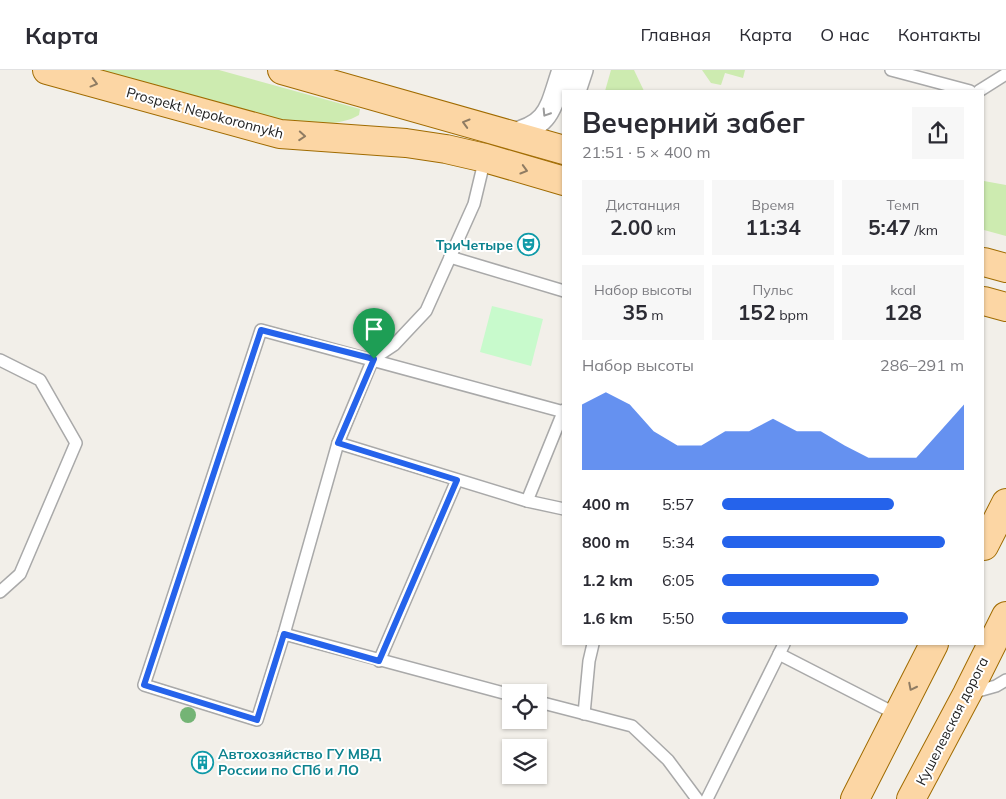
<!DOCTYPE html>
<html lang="ru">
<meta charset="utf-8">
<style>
body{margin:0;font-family:Mulish,sans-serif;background:#f7f7f7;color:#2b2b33;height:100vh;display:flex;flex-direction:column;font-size:19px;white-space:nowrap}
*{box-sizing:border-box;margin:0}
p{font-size:16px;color:#7c7c81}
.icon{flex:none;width:28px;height:28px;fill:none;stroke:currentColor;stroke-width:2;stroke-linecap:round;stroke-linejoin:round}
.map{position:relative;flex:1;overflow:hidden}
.panel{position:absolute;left:562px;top:20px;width:422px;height:555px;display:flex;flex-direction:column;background:#fff;border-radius:0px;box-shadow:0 1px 4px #0004}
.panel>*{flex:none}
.buttons{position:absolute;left:502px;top:614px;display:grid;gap:10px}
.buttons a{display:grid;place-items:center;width:45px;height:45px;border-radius:0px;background:#fff;box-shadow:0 1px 4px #0004;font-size:25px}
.pin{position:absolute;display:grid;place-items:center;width:42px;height:42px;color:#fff;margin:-51px -21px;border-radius:50% 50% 50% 0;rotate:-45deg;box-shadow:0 0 5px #0007}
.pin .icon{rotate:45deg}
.round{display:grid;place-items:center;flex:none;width:52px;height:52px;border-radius:0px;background:#f7f7f7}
.summary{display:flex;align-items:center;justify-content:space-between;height:85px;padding:0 20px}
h1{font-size:28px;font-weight:700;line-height:38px}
.figures{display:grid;grid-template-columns:repeat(3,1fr);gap:8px;height:85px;padding:5px 20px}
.figures div{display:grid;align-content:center;border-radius:0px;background:#f7f7f7;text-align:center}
.figures b{font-size:21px;font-weight:700}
.figures small{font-size:14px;font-weight:400}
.figures p{font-size:14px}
.chart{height:140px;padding:10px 20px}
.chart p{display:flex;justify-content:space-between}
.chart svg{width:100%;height:90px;margin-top:5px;fill:#2563eb;opacity:.7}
ul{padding:0 20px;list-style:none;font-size:16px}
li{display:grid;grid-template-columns:80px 60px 1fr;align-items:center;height:38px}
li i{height:12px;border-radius:6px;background:#2563eb}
header{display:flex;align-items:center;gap:30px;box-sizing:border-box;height:70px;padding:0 25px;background:#fff;border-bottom:1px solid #e1e1e2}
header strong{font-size:24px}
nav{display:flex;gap:28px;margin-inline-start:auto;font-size:18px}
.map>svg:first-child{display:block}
.grass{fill:#cdebb0}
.park{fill:#c8facc}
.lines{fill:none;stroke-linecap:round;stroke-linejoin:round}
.lane-casing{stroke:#a9a9a9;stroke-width:14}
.street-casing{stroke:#a9a9a9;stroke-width:24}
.primary-casing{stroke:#a06b00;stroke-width:30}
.lane{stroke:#fff;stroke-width:11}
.street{stroke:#fff;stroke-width:21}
.primary{stroke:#fcd6a4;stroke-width:28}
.tree{fill:#74b475}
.oneway{stroke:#8f7c63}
.oneway2{stroke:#9c9c9c}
.route-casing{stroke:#fff;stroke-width:10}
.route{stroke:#2563eb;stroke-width:6}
.labels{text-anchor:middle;stroke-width:4;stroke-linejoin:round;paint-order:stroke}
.street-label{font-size:14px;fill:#222;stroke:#fff}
.culture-label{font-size:14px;font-weight:bold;fill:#0d838f;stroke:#fff;text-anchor:end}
</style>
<header>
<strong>Карта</strong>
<nav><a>Главная</a><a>Карта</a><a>О нас</a><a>Контакты</a></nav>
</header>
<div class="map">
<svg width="1006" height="729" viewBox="0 0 1006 729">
<rect width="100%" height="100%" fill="#f2efe9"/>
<g class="grass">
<path d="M98,0H219L360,39L359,45C322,68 234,38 195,27C163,18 130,9 98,0Z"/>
<polygon points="611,0 634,0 644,21 605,21"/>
<polygon points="702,0 745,0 743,8 725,3 721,15 711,13"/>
<polygon points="984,111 1006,115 1006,166 984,160"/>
</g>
<polygon class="park" points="492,236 543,249 531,296 480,282"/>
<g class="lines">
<defs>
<g id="lane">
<polyline points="891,0 970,21"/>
<polyline points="979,21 1006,4"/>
<polyline points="485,88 474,134 426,241 394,275 373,289 338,373 284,564 257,650 144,615 261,260 564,342"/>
<polyline points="450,187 564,221"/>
<polyline points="0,290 40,310 76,373 20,504 0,522"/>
<polyline points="338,373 527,431 564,439"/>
<polyline points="527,431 564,340"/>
<polyline points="284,564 511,625"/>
<polyline points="779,584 898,645"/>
<polyline points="379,591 457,410"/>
<polyline points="971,623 996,616 1006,610"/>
<polyline points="539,632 632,656 668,690 697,729"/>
<polyline points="584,644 589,591 593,574"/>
<polyline points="707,729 784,574"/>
</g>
<g id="street">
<polyline points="575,21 582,0"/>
<path d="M508,65C551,56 550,38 563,0"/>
</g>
<g id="primary">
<polyline points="47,0 280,64 406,73 446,79 485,88 564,111"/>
<polyline points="282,0 564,80"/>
<polyline points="984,192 1006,198"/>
<polyline points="984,231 1006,237"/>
<polyline points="984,476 1006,433"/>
<polyline points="855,729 934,574"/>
<polyline points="911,729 967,624 1006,546"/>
</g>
</defs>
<use href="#lane" class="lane-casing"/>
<use href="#street" class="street-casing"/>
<use href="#primary" class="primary-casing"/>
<use href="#lane" class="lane"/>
<use href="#street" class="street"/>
<use href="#primary" class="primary"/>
</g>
<circle class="tree" cx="188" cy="645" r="8"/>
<defs><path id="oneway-chevron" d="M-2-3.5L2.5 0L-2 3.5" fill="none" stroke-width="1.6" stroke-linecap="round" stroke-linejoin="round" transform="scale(1.25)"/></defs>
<g class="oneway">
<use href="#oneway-chevron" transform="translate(94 13) rotate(15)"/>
<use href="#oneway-chevron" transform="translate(466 53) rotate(-164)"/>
<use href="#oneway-chevron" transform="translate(302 66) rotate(4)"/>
<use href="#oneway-chevron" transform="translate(524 100) rotate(16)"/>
<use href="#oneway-chevron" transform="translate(912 617) rotate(117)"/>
</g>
<use class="oneway2" href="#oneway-chevron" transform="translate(546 43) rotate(122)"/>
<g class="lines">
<defs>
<polygon id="route" points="261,260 374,289 338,373 457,410 379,591 284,564 257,650 144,615"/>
</defs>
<use href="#route" class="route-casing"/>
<use href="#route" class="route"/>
</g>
<defs>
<symbol id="theatre-ring" viewBox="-11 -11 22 22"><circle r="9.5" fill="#fff" stroke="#0f9aa8" stroke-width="1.5"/><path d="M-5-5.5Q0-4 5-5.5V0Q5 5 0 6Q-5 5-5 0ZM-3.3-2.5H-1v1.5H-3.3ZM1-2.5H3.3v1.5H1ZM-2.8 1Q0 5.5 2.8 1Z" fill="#0f9aa8"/></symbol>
<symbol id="building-ring" viewBox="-11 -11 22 22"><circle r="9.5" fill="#fff" stroke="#0f9aa8" stroke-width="1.5"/><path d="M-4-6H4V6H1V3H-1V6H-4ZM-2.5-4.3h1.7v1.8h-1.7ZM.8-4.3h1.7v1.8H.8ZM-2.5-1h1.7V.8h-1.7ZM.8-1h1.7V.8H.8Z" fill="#0f9aa8"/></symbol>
</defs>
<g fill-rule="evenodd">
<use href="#theatre-ring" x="516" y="162" width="25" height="25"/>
<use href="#building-ring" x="190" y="680" width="25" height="25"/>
</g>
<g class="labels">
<g class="street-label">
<text transform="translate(205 43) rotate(15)" y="5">Prospekt Nepokoronnykh</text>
<text transform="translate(952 651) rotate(-63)" y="5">Кушелевская дорога</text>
</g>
<g class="culture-label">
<text x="513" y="180">ТриЧетыре</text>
<text x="218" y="689" text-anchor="start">Автохозяйство ГУ МВД<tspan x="218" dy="16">России по СПб и ЛО</tspan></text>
</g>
</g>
</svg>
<div class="buttons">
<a><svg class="icon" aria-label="locate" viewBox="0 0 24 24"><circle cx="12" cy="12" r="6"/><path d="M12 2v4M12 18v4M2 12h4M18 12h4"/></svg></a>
<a><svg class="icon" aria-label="layers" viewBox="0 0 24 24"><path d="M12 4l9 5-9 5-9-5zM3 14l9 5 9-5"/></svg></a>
</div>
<div class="pin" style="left:374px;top:289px;background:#1e9e55"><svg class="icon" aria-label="arrive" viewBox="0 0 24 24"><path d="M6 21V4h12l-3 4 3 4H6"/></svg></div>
<section class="panel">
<div class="summary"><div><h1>Вечерний забег</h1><p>21:51 · 5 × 400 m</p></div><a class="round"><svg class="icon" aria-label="share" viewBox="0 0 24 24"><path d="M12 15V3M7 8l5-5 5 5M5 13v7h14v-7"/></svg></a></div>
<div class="figures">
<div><p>Дистанция</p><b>2.00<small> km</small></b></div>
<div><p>Время</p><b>11:34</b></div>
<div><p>Темп</p><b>5:47<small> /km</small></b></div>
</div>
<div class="figures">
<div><p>Набор высоты</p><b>35<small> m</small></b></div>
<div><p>Пульс</p><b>152<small> bpm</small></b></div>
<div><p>kcal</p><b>128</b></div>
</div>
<div class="chart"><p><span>Набор высоты</span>286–291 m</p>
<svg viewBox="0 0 160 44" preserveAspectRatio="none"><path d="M0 44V12L10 6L20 12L30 25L40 32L50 32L60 25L70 25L80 19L90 25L100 25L110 32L120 38L130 38L140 38L150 25L160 12V44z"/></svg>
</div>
<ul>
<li><b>400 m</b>5:57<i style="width:71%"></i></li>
<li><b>800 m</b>5:34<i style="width:92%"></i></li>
<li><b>1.2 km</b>6:05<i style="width:65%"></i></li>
<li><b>1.6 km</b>5:50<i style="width:77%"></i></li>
</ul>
</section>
</div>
